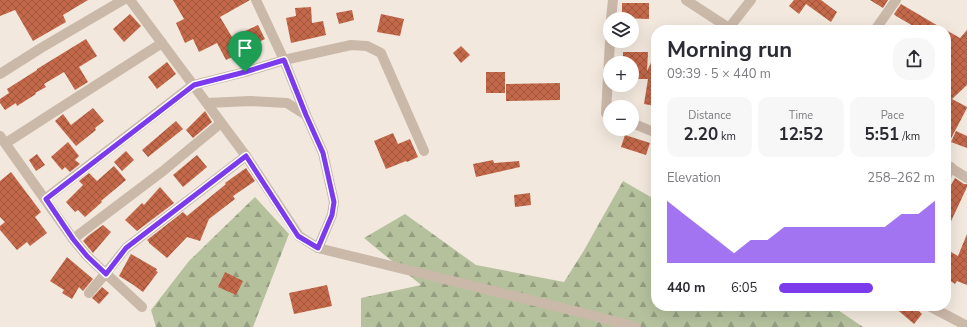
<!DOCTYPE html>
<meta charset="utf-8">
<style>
body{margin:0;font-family:"Nunito Sans",sans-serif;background:#f7f7f7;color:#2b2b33;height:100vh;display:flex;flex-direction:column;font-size:15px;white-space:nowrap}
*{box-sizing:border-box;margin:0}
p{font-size:13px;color:#7c7c81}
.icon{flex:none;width:22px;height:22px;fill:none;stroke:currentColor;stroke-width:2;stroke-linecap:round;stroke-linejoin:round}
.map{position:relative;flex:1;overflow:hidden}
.sheet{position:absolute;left:651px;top:25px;width:300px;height:286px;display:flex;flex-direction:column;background:#fff;border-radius:16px;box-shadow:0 4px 16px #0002}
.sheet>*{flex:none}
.fabs{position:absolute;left:603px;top:12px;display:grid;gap:8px}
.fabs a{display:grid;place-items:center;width:36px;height:36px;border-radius:50%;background:#fff;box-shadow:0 4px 16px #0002;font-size:20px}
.pin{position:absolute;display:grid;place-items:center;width:34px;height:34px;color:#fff;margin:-41px -17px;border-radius:50% 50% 50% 0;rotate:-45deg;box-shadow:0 0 4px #0007}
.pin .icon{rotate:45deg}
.round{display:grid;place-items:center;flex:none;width:42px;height:42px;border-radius:16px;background:#f7f7f7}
.headline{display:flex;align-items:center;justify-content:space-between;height:68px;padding:0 16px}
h1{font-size:22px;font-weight:700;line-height:30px}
.stats{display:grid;grid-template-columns:repeat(3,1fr);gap:6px;height:68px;padding:4px 16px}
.stats div{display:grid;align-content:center;border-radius:10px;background:#f7f7f7;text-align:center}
.stats b{font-size:17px;font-weight:700}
.stats small{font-size:11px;font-weight:400}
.stats p{font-size:11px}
.chart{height:112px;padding:8px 16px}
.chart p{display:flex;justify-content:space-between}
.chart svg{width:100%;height:72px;margin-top:4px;fill:#7c3aed;opacity:.7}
ul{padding:0 16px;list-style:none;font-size:13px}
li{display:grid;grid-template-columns:64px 48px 1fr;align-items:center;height:30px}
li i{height:10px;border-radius:5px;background:#7c3aed}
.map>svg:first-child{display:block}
.forest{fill:url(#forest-firs)}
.building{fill:url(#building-cross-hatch)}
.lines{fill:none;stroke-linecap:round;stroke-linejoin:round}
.minor{stroke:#cab8a9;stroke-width:10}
.route-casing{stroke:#fff;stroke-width:8}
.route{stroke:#7c3aed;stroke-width:5}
</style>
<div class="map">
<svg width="967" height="327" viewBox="0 0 967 327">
<defs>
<pattern id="forest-firs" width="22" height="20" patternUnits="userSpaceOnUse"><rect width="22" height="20" fill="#b5c19d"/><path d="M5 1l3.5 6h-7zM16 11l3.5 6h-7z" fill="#949d80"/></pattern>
<pattern id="building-cross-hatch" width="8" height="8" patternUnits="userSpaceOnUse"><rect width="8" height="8" fill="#c4684a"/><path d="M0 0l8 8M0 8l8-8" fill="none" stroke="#a0563e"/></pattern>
</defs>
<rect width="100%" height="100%" fill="#f2e8dd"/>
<g class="forest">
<polygon points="623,181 656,200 656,306 832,306 863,327 361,327 361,298 421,285 364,238 405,214 476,265 564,282 583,252"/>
<polygon points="255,197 289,234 253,327 156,327 151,310 189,261"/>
</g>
<g class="building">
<polygon points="0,0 88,0 63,15 66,22 33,41 15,10 0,16"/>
<polygon points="173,0 250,0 220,17 232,37 258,25 265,39 239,51 240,53 226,60 217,43 199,52 193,39 185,43 176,23 184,19"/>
<polygon points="794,0 821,0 837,12 831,22 806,4 799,14 789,6"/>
<polygon points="870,0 888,0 883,8"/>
<polygon points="622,3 649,3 649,19 622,18"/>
<polygon points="901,4 945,30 920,30 896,16 894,14"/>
<polygon points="311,7 312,23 323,21 326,35 291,43 286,18 296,16 295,8"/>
<polygon points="352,10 354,20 339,24 336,13"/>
<polygon points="130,14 141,26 124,42 113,29"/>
<polygon points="381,14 404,19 400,36 377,32"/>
<polygon points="946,30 960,38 967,30 967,85 952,99 967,107 967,108 946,148"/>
<polygon points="86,39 97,56 79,67 88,82 75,90 64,72 44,84 46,87 35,93 36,94 17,106 16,103 5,110 0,103 0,99 9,93 7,89 37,70 37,69"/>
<polygon points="461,46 470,55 461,63 453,53"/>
<polygon points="623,52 648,52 647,71 656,52 656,106 644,104 648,79 632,79 632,63 623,63"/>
<polygon points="167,62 176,74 157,89 148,77"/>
<rect x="486" y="72" width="19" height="21"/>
<polygon points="560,83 560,100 506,101 506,84"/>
<polygon points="93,108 104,121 95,128 96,130 76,146 55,121 63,114 71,125"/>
<polygon points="205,111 212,122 193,138 186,130"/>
<polygon points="176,121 183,129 148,157 142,150"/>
<polygon points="956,131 967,136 967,148 951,142"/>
<polygon points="393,133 398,144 410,139 418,157 407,162 406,161 386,169 374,141"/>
<polygon points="625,135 650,143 646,155 621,147"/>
<polygon points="68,142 79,156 75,160 80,164 70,172 65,167 62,170 51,157"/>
<polygon points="126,151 134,160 122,171 114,162"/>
<polygon points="37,154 45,165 36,171 29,160"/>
<polygon points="197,155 207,167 183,187 173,175"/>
<polygon points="493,160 494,163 519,161 520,167 476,177 473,164"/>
<polygon points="114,166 126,180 101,201 102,202 85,217 78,210 75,212 66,202 83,185 79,181 89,173 97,181"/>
<polygon points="246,168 255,181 233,196 235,199 209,219 200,241 187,237 167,258 149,243 149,242 147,240 183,212 187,216 226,184 225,183"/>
<polygon points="11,172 41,212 35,217 47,233 30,246 27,242 17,250 0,230 0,226 5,222 0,217 0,181"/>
<polygon points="955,178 964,184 967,184 967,187 946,232 946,193 950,185 951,185"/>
<polygon points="160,187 174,203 137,231 125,220 142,203 144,205"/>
<polygon points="530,193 531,205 515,207 514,195"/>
<polygon points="103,225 111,232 93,253 83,241 88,236"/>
<polygon points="967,234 967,285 957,281 955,284 946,278 946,249 958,256"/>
<polygon points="131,254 157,269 156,271 158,272 143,292 132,284 119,276"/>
<polygon points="67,257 93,279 83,291 79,287 72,299 62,293 64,290 50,281"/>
<polygon points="225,272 243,281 236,295 218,287"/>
<polygon points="327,285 332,306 294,314 289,293"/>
<polygon points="102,287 109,293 99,304 92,298"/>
<polygon points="893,306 913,306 922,314 914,324"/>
</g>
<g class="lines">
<g class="minor">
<polyline points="130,0 246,156 299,236 318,248 591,315 636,327"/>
<polyline points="256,0 284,60 306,115 323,153 334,202 332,215 318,248"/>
<polyline points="686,0 732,30"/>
<polyline points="611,19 613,0"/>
<polyline points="729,28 751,0"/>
<polyline points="875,30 896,0"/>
<polyline points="0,74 41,48 123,0"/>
<polyline points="207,103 250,101 287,103 306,115"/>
<polyline points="610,114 606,113 610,41"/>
<polyline points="632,123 656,133"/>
<polyline points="0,136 73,239 87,256 142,307"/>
<polyline points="6,143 54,112 162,43"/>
<polyline points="946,165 967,178"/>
<polyline points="946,177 951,167"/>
<polyline points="45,199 193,85 245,72 284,60 351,45 367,46 381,53 424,151"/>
<polyline points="73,239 163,171 221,123"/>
<polyline points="89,293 106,273 126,248 246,156"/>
<polyline points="929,306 967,326"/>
</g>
</g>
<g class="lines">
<defs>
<polygon id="route" points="284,60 306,115 323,153 334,202 332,215 318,248 298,236 246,156 126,248 106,274 87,256 73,239 46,199 194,85 245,72"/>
</defs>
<use href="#route" class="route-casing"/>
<use href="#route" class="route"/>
</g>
</svg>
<div class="fabs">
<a><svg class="icon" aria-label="layers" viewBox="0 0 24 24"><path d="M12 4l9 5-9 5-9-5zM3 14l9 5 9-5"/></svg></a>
<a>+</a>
<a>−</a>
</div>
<div class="pin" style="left:245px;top:72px;background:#1e9e55"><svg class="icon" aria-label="arrive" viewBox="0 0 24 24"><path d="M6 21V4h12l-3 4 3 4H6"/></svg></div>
<section class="sheet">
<div class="headline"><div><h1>Morning run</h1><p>09:39 · 5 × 440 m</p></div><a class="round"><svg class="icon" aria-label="share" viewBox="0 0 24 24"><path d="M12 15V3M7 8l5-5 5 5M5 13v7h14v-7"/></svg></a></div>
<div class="stats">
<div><p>Distance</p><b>2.20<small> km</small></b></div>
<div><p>Time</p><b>12:52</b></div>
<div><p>Pace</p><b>5:51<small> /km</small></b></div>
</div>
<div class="chart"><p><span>Elevation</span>258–262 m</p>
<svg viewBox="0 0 160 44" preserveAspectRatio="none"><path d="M0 44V6L10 14L20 22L30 30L40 38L50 30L60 30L70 22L80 22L90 22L100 22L110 22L120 22L130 22L140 14L150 14L160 6V44z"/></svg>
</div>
<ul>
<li><b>440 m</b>6:05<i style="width:60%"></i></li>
</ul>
</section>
</div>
